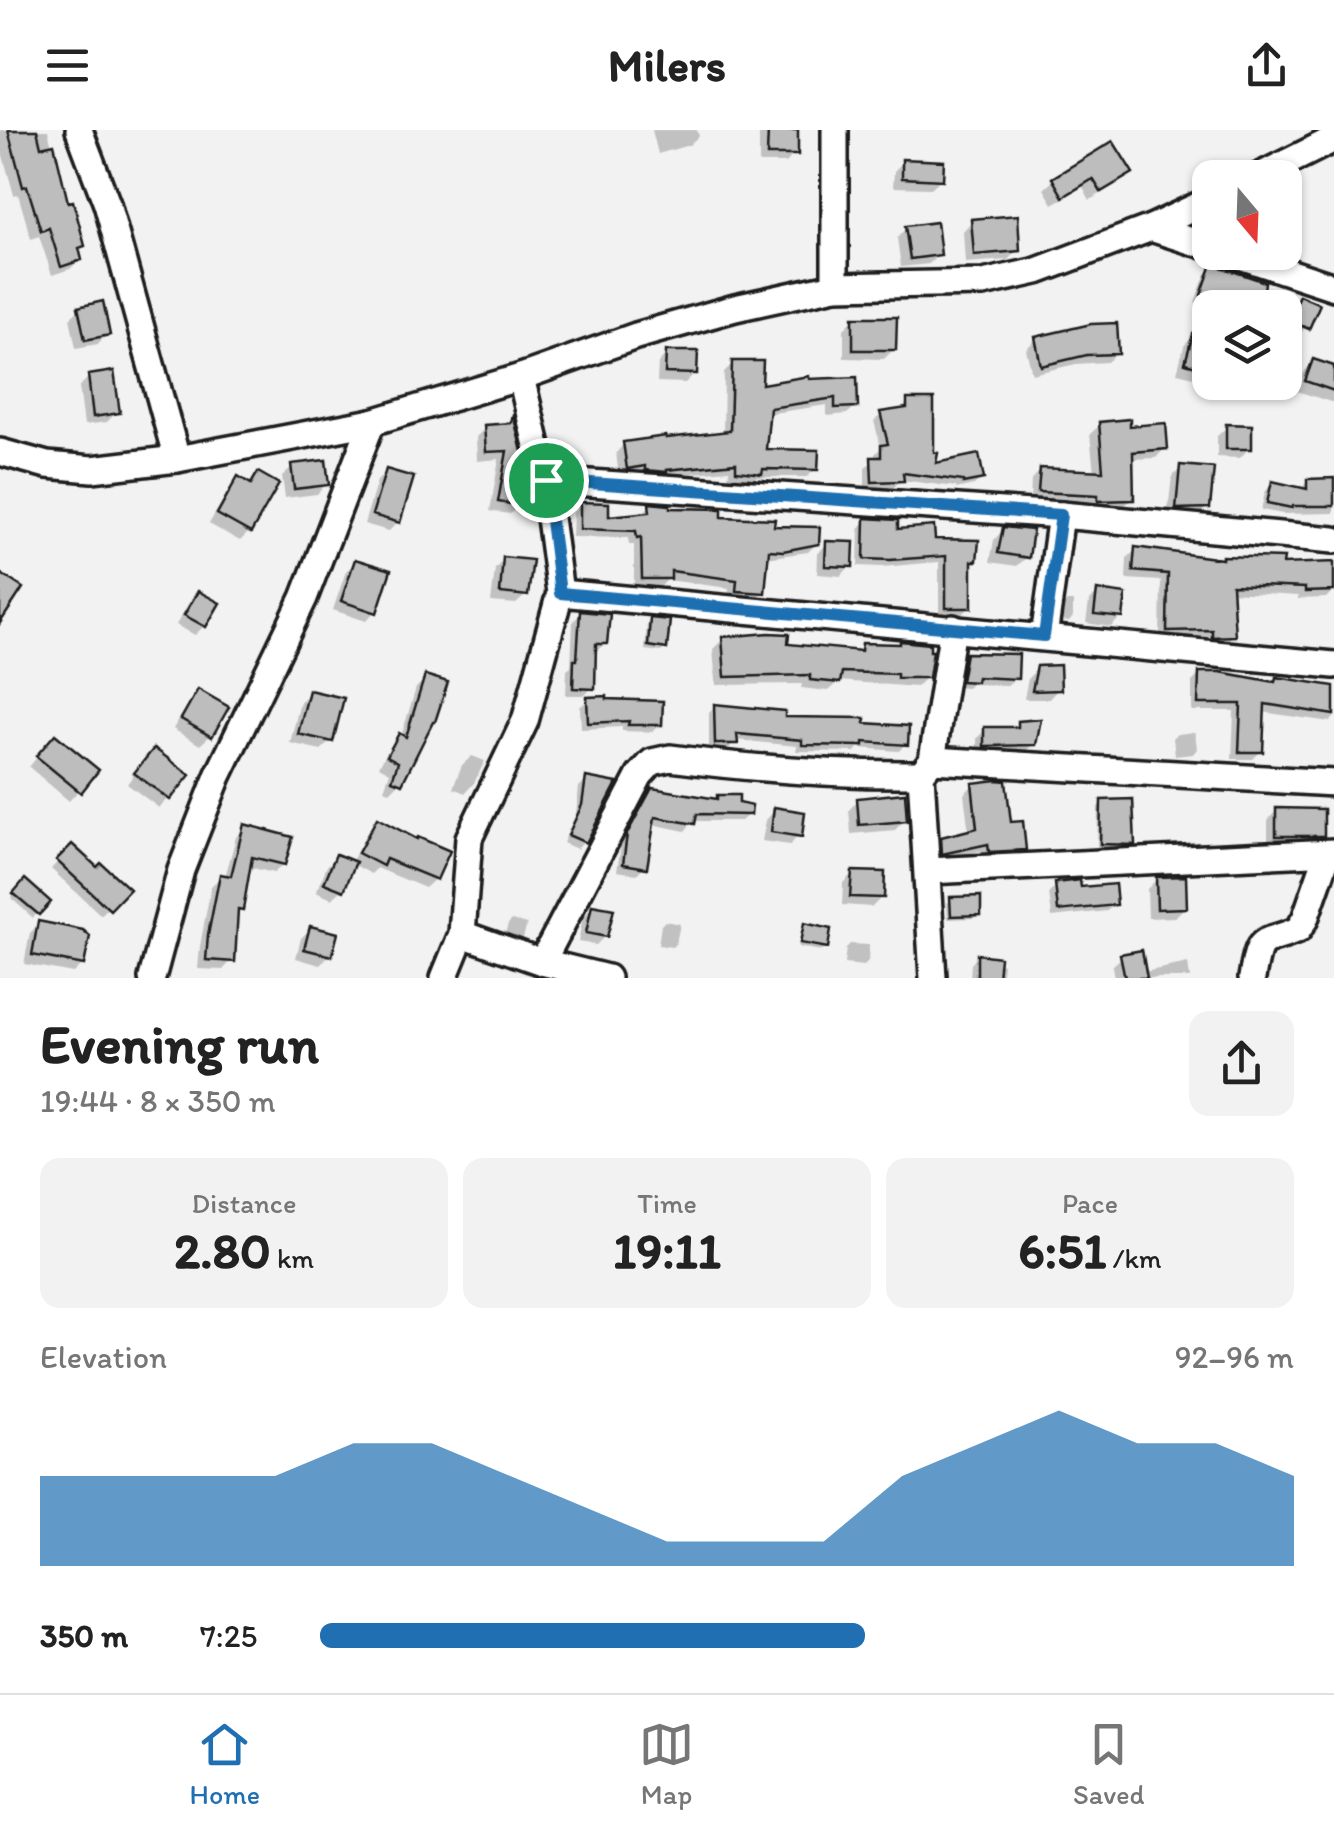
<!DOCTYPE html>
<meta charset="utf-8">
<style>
body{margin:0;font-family:Itim,sans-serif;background:#f2f2f2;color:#222;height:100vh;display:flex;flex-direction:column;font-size:38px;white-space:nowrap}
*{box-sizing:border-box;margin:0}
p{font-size:32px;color:#767676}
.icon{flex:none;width:55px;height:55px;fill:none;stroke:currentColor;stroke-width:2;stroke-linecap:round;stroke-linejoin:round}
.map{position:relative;height:848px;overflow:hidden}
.details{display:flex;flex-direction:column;background:#fff;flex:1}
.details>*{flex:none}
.needle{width:65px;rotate:161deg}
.fabs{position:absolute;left:1192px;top:30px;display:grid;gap:20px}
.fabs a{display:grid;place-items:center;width:110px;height:110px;border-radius:20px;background:#fff;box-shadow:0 2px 8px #0004;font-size:50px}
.pin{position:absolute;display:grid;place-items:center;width:85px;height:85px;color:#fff;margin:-42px;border:5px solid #fff;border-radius:50%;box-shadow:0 2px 10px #0007}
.round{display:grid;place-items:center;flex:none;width:105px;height:105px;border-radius:20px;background:#f2f2f2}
.headline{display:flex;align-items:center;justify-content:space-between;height:170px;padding:0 40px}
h1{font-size:55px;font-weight:700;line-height:75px}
.figures{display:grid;grid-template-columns:repeat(3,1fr);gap:15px;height:170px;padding:10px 40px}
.figures div{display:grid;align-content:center;border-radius:20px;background:#f2f2f2;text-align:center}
.figures b{font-size:50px;font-weight:700}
.figures small{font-size:28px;font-weight:400}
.figures p{font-size:28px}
.chart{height:280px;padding:20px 40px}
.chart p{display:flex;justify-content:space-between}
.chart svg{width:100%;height:180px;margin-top:10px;fill:#1f6fb2;opacity:.7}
ul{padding:0 40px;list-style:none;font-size:32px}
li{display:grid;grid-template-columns:160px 120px 1fr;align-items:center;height:75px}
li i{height:25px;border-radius:12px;background:#1f6fb2}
header{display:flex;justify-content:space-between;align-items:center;height:130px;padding:0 40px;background:#fff;font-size:45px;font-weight:700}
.tab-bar{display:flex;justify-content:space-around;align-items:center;height:140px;border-top:2px solid #e0e0e0;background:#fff;font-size:28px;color:#767676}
.tab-bar a{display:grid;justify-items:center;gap:5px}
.tab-bar .current{color:#1f6fb2}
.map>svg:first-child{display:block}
.shadow{fill:#0003}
.building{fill:#bdbdbd;stroke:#1c1c1c;stroke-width:2.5}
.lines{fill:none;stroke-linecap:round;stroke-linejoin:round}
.minor-casing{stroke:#1c1c1c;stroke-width:32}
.minor{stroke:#fff;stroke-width:25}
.route-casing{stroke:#fff;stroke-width:20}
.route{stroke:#1f6fb2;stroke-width:12}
</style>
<header><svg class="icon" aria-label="menu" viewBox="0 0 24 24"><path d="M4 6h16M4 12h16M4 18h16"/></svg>Milers<svg class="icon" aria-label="share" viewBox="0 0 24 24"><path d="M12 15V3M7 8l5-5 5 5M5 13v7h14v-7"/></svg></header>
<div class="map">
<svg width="1334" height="848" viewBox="0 0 1334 848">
<rect width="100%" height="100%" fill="#f2f2f2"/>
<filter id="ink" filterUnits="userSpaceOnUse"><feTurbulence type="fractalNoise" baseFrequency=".01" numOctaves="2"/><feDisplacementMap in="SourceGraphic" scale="20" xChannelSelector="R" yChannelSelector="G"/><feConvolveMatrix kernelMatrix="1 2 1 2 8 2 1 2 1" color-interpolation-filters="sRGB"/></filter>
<g filter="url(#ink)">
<g class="shadow">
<polygon points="0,0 48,0 66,75 83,116 77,121 80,130 70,139 52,145 39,106 31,109 18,64 14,65 0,15"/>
<polygon points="652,0 697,0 699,6 689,15 658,24"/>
<polygon points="763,0 795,0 795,23 786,33 759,33 759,4"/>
<polygon points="903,32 941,49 931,58 893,57 894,41"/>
<polygon points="1129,42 1120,52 1090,70 1083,57 1053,74 1044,59 1054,50"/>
<polygon points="972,91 1017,120 1008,130 965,133 963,101"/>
<polygon points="906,98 939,124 929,134 901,137 897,108"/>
<polygon points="1212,137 1259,178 1210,178 1195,172 1205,145"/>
<polygon points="1299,168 1316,176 1302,202 1286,195"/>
<polygon points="80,179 107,204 98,214 76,218 70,188"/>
<polygon points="854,189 894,219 884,229 844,228 844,199"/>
<polygon points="1193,206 1210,211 1204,237 1194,247 1177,243 1184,216"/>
<polygon points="1036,209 1117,223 1107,232 1076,234 1032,244 1026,219"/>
<polygon points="667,223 695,243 685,253 657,252 658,233"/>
<polygon points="1313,232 1334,239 1334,273 1297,261 1304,242"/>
<polygon points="733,233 759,257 807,249 856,276 847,284 827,286 827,275 766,284 763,322 816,339 807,347 756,347 751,351 728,349 729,340 637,348 637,344 619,346 616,323 624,314 723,304 724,242"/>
<polygon points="89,247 117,282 107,292 84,295 79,257"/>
<polygon points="908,271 933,336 982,348 974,355 956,359 956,357 901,350 894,357 865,359 865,337 875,330 875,324 881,318 874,291 882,284 901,281"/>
<polygon points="512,289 521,330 520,375 510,384 490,381 499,329 477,331 476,307 486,297 505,296"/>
<polygon points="1100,295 1128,298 1165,318 1156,328 1131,329 1132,369 1122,378 1090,379 1090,374 1030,371 1031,350 1041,340 1094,343 1090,304"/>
<polygon points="1227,297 1249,318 1240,328 1217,327 1217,306"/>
<polygon points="292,337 326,354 317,364 285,368 282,346"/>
<polygon points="1181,338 1208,376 1198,386 1167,388 1172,347"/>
<polygon points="386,342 398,392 389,401 364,394 377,351"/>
<polygon points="259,345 249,402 240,411 209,394 229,359 239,350 249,355"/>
<polygon points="1308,351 1334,351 1334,383 1283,384 1261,380 1265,362 1272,354 1300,360"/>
<polygon points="581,375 606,389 640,385 650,376 772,398 817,413 808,422 766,428 763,461 754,470 728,469 729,458 667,450 660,457 634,457 634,415 629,415 628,408 572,407 573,383"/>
<polygon points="866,391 932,411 975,430 970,435 970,477 962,485 939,485 939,432 881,437 858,436 859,398"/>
<polygon points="1003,400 1027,427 1017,436 990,432 994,410"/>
<polygon points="827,414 850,436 841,446 817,444 818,423"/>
<polygon points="1136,420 1220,431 1281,436 1334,460 1326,468 1298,469 1298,466 1230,462 1233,505 1224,514 1204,515 1204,507 1160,508 1161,451 1126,449 1127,428"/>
<polygon points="504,429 526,465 516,474 491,472 495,439"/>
<polygon points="356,432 375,481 366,491 333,480 346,441"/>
<polygon points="1098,462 1121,487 1111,497 1086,493 1089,472"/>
<polygon points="198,464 204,496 195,505 176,495 188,474"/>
<polygon points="1067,472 1073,472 1073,487 1069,492 1060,491 1062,476"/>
<polygon points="581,484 605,513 597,521 593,521 592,558 585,565 566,565 567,540 571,537 573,491"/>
<polygon points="651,490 665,518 661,522 645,520 647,494"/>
<polygon points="723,509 855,523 863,515 926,547 916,557 839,551 828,561 801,558 802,554 716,555 713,519"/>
<polygon points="967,525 1016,547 1008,555 971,554 967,558 955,557 959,533"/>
<polygon points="1038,538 1058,559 1049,569 1024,569 1028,548"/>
<polygon points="1200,544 1272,554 1277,549 1334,559 1334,588 1330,592 1262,582 1261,621 1253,629 1232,629 1234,581 1192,581 1192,552"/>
<polygon points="426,548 400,652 390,662 384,659 390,642 379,636 390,616 401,607 416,558"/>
<polygon points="198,563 210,606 200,615 173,599 189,572"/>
<polygon points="309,563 331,611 321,620 290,613 300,572"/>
<polygon points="588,570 660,594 652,602 622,601 622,597 581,599 580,577"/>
<polygon points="715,576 782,589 862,595 905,614 899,621 858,618 855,622 796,621 797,616 735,610 728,620 709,620 709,583"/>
<polygon points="1019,593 1033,614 1025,622 977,623 977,608 985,600 1013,599"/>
<polygon points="1195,602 1197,619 1193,624 1175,626 1173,608 1177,604"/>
<polygon points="46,616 96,641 69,671 29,637"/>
<polygon points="472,626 485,631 474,653 465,663 453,658 462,635"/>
<polygon points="144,630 168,668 159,678 127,654"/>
<polygon points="587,650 584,711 577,719 563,713 576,684 579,657"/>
<polygon points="973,655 1008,695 1023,719 1015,728 981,729 980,721 934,731 934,718 942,709 969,703 964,664"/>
<polygon points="653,660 715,671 718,667 749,684 741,691 693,691 685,701 652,694 644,736 637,744 617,741 621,714 645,668"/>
<polygon points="858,670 905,690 895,700 851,704 849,680"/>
<polygon points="1102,673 1132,714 1128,718 1097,718 1098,677"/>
<polygon points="775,680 799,705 790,715 762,711 766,690"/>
<polygon points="1277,680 1321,705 1311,715 1268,714 1268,690"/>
<polygon points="378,691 435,749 425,758 377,738 371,744 353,734 342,760 332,769 316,762 327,736 336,727 351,733 368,700"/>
<polygon points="245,697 283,734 274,743 248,737 240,779 235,784 232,830 223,840 198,839 200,816 211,756 221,747 225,747 236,707"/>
<polygon points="72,717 96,741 126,759 101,785 51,739"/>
<polygon points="853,743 882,767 872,777 842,775 843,753"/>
<polygon points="1157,749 1185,777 1175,787 1148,788 1147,759"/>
<polygon points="25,753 47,772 33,788 11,768"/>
<polygon points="1057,756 1079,760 1114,774 1107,781 1052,787 1049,763"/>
<polygon points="952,769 979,784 974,788 948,789 947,773"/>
<polygon points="593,777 605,806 596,815 578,812 583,787"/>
<polygon points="512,790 527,794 523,808 519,812 504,807 508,794"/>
<polygon points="665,791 680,794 676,813 672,817 658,815 661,795"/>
<polygon points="39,794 82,834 73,843 24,834 30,803"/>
<polygon points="805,796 826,817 821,821 798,817 801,800"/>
<polygon points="310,799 330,825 320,835 296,828 301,808"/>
<polygon points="850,814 869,815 868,832 864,836 844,834 846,818"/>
<polygon points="978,826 1003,834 1002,844 1037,848 970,848 971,834"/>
<polygon points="1122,827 1144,842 1188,833 1190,848 1114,848 1112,836"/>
</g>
<g class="building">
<polygon points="8,0 37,0 41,17 54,14 68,72 73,71 85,116 79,118 82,130 61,137 49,98 41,101 27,56 23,57"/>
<polygon points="768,0 798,0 798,25 767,25"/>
<polygon points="1113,11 1133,43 1101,62 1093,49 1063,67 1052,48"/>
<polygon points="902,29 944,31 943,50 902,48"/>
<polygon points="1018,85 1020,121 974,125 971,89"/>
<polygon points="937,92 941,125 910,129 905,96"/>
<polygon points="1212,134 1265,152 1262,178 1237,178 1201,165"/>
<polygon points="1299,165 1320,174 1309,199 1288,190"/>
<polygon points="103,171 110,205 85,210 78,177"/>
<polygon points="853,187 897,187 896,220 853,220"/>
<polygon points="1117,193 1119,224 1087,225 1041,236 1035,207 1091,194"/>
<polygon points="1193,204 1210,208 1210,223 1206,239 1185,233"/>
<polygon points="666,221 698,221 697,244 665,243"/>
<polygon points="1313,229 1334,236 1334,261 1305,251"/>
<polygon points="732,231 763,231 762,254 809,246 809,249 857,247 858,277 835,278 835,268 770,278 766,319 819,320 818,340 763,339 762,344 736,341 736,333 667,340 667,342 645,340 645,336 627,339 623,312 666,306 666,308 730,301"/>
<polygon points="114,241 120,283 93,287 88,245"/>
<polygon points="907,269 934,269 934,322 938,323 936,333 979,324 984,349 963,353 963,351 903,343 904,351 872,352 871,327 881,327 881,315 888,314 880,282 907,278"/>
<polygon points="513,284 524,330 525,345 528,347 522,376 498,372 507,321 486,322 484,295 511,293"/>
<polygon points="1130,289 1130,296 1166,293 1168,319 1133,322 1134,370 1098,371 1098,365 1038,362 1040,338 1103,341 1099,292"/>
<polygon points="1226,294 1252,295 1252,319 1226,319"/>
<polygon points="326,330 329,355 294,359 291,334"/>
<polygon points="1180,335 1214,338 1210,378 1176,379"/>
<polygon points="386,339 414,347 400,393 372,385"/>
<polygon points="258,342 279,354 251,403 217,384 238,346 251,354"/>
<polygon points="1334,348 1334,376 1293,376 1292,378 1267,373 1272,351 1307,359 1307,349"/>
<polygon points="580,372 609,373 609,386 650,382 649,373 670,375 670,378 722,379 722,387 775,389 774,396 820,397 819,414 783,421 769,420 765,463 736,461 737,450 671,441 671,449 642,449 641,407 637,408 636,401 580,399"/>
<polygon points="865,388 898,390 898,399 934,396 935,409 979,410 977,431 972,431 972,478 946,478 946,426 890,430 864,429"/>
<polygon points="1003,397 1033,400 1029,428 998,423"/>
<polygon points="826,411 854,412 853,437 825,436"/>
<polygon points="1135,417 1222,429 1222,426 1284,428 1283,434 1334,432 1334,461 1305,462 1305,458 1232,455 1235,506 1212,507 1212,500 1167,501 1168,444 1133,441"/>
<polygon points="503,427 533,430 528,466 500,463"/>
<polygon points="355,429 391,440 377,483 341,471"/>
<polygon points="0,443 23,458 0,493"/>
<polygon points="1097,460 1126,464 1123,488 1094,485"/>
<polygon points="198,461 220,473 206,497 184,485"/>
<polygon points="580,481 610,484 607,514 596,514 595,559 573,558 574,530 577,530"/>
<polygon points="650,488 670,490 667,519 648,516"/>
<polygon points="769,503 789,504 788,514 861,521 862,513 900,514 900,511 930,514 930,521 933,521 929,548 897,548 897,544 842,542 840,553 810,550 810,545 725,547 722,507"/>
<polygon points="966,523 1019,524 1018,549 977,547 976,552 961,551"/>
<polygon points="1060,535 1061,560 1032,561 1037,536"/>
<polygon points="1199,542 1220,542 1275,552 1276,547 1334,556 1334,585 1265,574 1263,622 1239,622 1241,574 1198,574"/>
<polygon points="425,545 448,552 435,592 433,592 402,654 392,650 398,632 387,626 399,603 406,607"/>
<polygon points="198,559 229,577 212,607 181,589"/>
<polygon points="309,560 344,568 333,612 298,604"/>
<polygon points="607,566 607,569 663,571 662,595 628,595 629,591 588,593 587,567"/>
<polygon points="714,574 785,581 785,587 865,588 865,593 909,596 908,615 864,612 864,616 802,615 802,610 737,604 738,614 715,614"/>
<polygon points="1041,589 1036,615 984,616 984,597 1018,597 1018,591"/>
<polygon points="55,604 99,640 81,663 36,626"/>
<polygon points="154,618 190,645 170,670 134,643"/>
<polygon points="586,647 617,653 586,713 568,705 582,675"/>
<polygon points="997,650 1006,651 1011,692 1023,691 1026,720 989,722 988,714 942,724 941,707 977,698 972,653"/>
<polygon points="652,658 717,669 717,665 739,665 739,673 752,676 751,685 697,684 695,694 655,687 647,738 623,734 627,704"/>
<polygon points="905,663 907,691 859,695 857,668"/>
<polygon points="1133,669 1135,715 1100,714 1101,670"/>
<polygon points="774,677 805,682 802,707 771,702"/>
<polygon points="1276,678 1324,679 1324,706 1276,706"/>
<polygon points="377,688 417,709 418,707 450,721 437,750 386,729 383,736 358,723"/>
<polygon points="244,694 293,707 285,735 252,727 243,780 238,779 235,832 206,830 208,805 220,744 231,746"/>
<polygon points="72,714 97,737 101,733 130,759 110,780 56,730"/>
<polygon points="336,724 356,732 344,761 324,753"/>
<polygon points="852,741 885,742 884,768 850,767"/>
<polygon points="1186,746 1187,778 1157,779 1156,747"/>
<polygon points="25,749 51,772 39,785 13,763"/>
<polygon points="1080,750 1081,757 1115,754 1117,775 1058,781 1055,753"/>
<polygon points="981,766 981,785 951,786 950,767"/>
<polygon points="592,775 614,779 607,807 586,803"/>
<polygon points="38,791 83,800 90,806 84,835 32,825"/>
<polygon points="804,793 831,799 828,818 800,813"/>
<polygon points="310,796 338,803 332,826 304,819"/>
<polygon points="1142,820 1147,848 1125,848 1120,824"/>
<polygon points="977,824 1000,827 998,848 977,848"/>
</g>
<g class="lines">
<defs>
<g id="minor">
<polyline points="79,0 107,74 177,329"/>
<polyline points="1256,48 1334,9"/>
<polyline points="1151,98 1210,117"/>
<polyline points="1228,122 1334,157"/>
<polyline points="835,156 835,0"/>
<polyline points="0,322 47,335 92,339 177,329 372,292 521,247 636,206 735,178 835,156 983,153 1037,141 1151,98 1210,70"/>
<polyline points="545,350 1061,385 1334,410"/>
<polyline points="560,463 1334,535"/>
<polyline points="1044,507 1061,385"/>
<polyline points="932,630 1334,653"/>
<polyline points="928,741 1334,722"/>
<polyline points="462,804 542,832 607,848"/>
<path d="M542,832L640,645L652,632L670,628C755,639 835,645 921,644"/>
<polyline points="152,848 181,740 218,646 304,468 372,292"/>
<polyline points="444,848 462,804 469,708 525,591 560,463 545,350 521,247"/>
<polyline points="933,848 921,644 932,630 953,498"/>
<path d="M1252,848C1260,802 1260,816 1298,800L1305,789L1328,723"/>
</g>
</defs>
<use href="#minor" class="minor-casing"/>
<use href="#minor" class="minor"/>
</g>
</g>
<g class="lines" filter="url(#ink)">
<defs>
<polygon id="route" points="546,350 1061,385 1044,506 560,463"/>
</defs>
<use href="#route" class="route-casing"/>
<use href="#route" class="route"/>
</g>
</svg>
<div class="fabs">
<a><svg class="needle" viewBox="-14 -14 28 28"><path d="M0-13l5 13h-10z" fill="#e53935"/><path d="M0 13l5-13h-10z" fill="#767676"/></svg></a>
<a><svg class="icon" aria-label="layers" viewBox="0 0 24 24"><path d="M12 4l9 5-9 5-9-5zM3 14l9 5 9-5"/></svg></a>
</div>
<div class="pin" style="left:546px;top:350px;background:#1e9e55"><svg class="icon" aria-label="arrive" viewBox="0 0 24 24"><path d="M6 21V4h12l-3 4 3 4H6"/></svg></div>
</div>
<section class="details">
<div class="headline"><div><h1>Evening run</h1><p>19:44 · 8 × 350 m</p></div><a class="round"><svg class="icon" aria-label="share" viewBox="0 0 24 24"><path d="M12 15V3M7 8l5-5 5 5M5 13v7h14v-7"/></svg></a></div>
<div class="figures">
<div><p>Distance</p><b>2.80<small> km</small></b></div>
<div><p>Time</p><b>19:11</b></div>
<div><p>Pace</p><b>6:51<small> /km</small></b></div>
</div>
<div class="chart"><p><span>Elevation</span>92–96 m</p>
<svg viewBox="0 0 160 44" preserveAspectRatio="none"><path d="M0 44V22L10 22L20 22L30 22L40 14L50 14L60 22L70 30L80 38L90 38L100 38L110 22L120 14L130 6L140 14L150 14L160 22V44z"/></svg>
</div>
<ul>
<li><b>350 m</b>7:25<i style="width:56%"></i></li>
</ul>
</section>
<nav class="tab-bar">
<a class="current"><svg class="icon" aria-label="home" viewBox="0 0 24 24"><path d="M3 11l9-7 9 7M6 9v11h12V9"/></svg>Home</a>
<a><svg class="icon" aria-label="map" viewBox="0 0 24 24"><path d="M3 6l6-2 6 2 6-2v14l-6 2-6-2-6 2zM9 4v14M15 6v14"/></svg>Map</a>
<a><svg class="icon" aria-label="saved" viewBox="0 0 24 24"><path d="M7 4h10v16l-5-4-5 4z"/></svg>Saved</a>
</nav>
